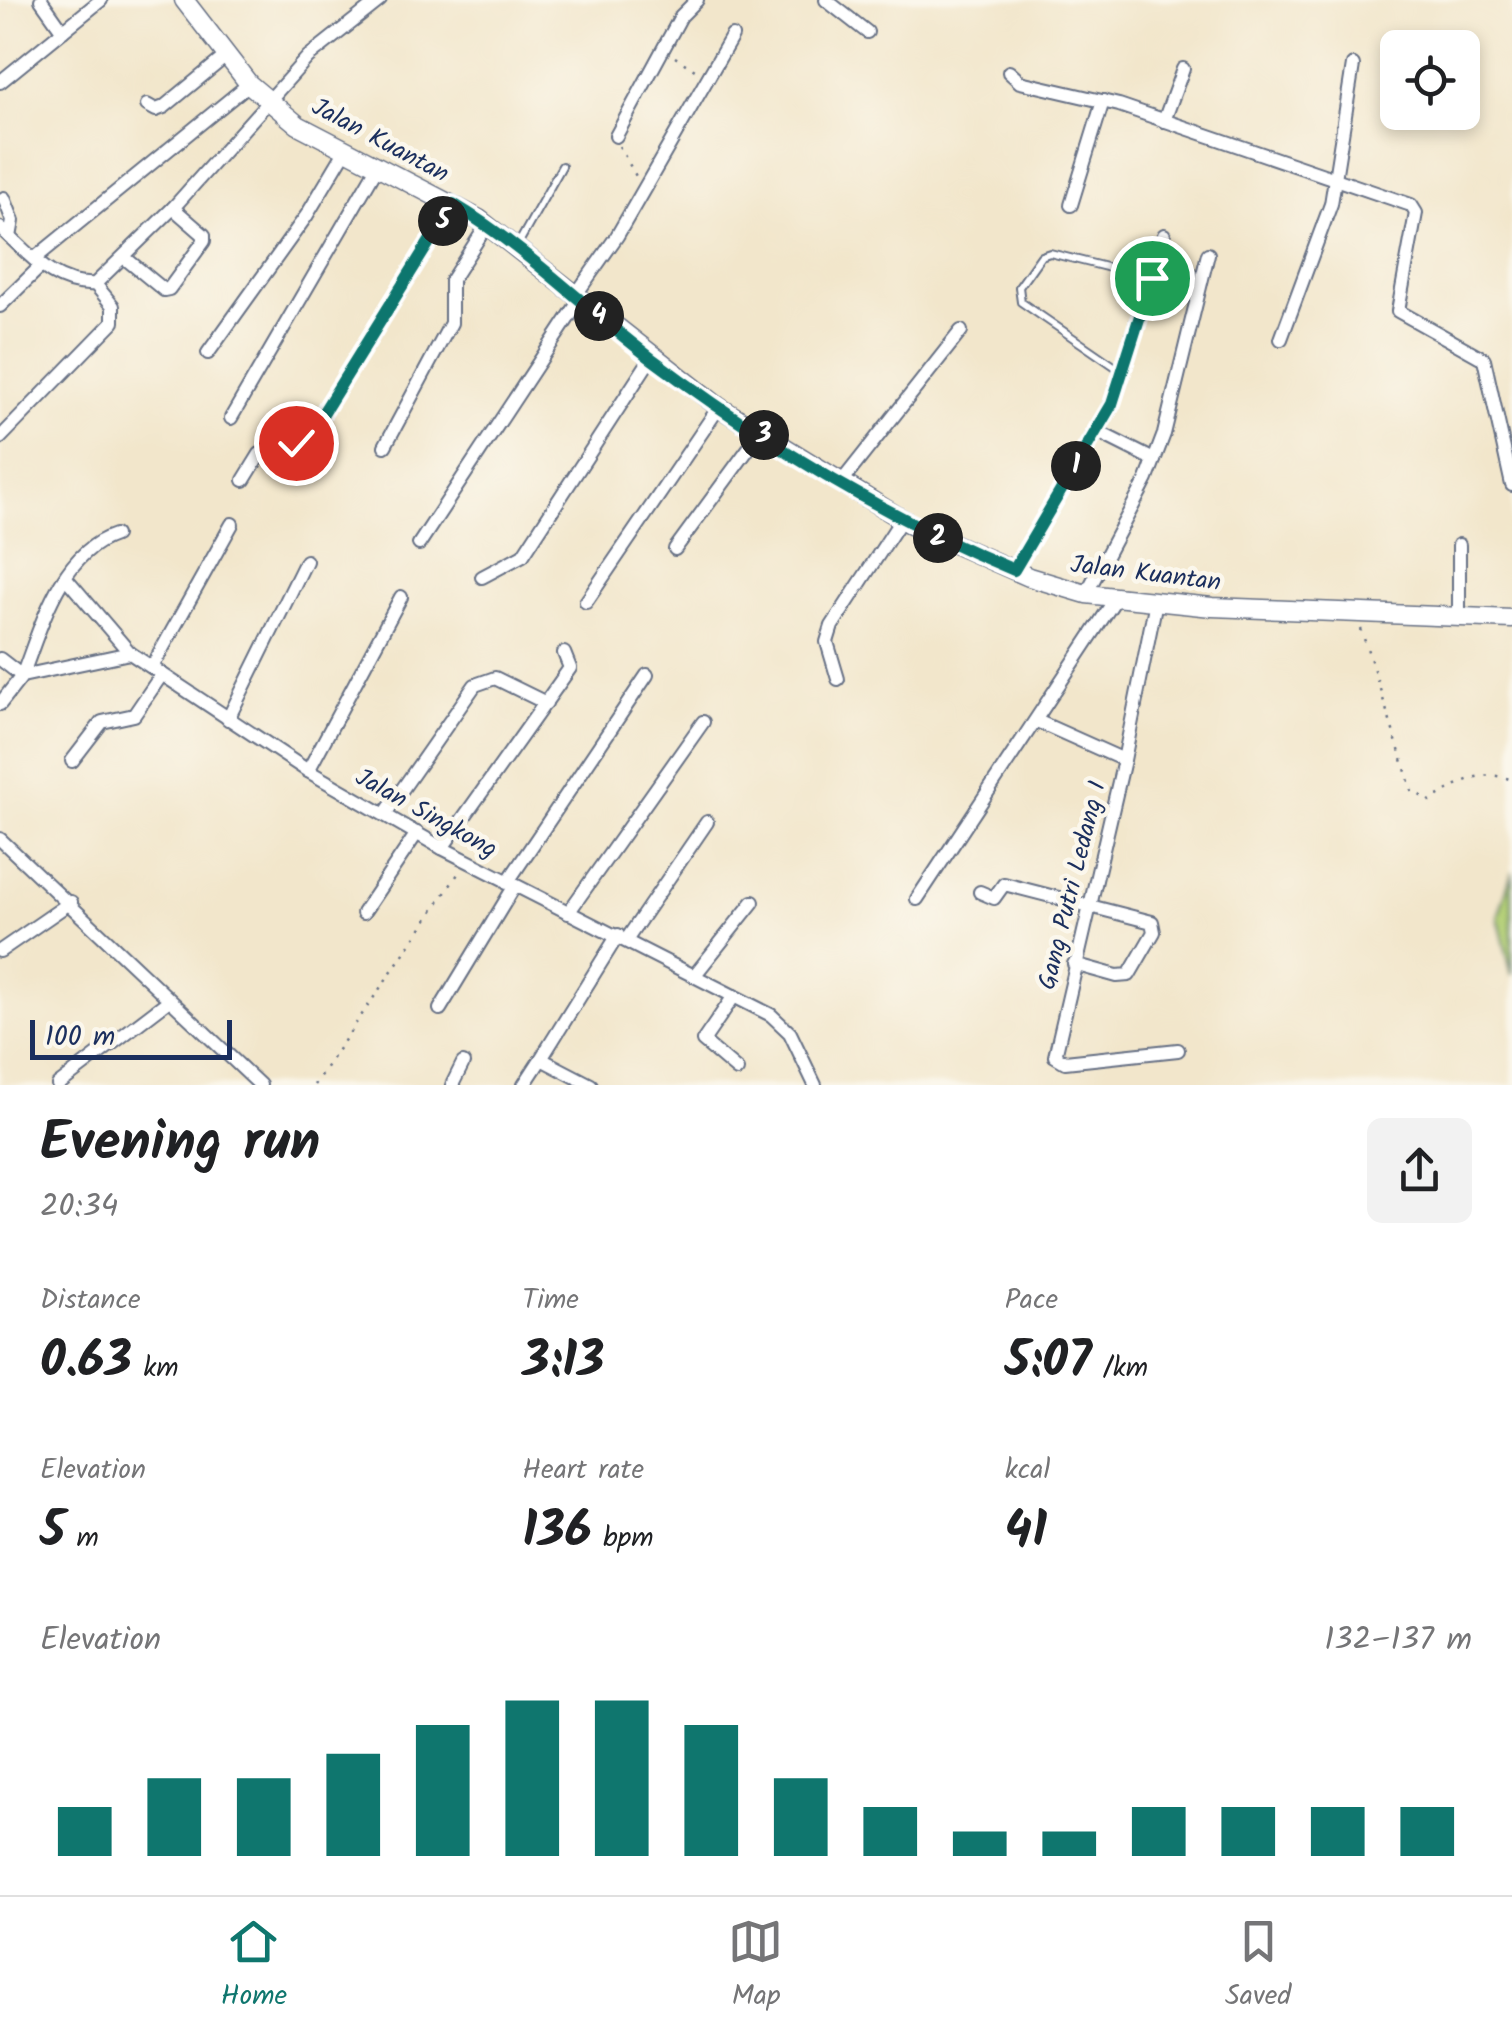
<!DOCTYPE html>
<meta charset="utf-8">
<style>
body{margin:0;font-family:Kalam,sans-serif;background:#f2f2f2;color:#202124;height:100vh;display:flex;flex-direction:column;font-size:38px;white-space:nowrap}
*{box-sizing:border-box;margin:0}
p{font-size:32px;color:#757577}
.icon{flex:none;width:55px;height:55px;fill:none;stroke:currentColor;stroke-width:2;stroke-linecap:round;stroke-linejoin:round}
.map{position:relative;height:1085px;overflow:hidden}
.details{display:flex;flex-direction:column;background:#fff;flex:1}
.details>*{flex:none}
.buttons{position:absolute;left:1380px;top:30px;display:grid;gap:20px}
.buttons a{display:grid;place-items:center;width:100px;height:100px;border-radius:15px;background:#fff;box-shadow:0 5px 15px #0003;font-size:50px}
.scale{position:absolute;left:30px;bottom:25px;width:202px;box-sizing:border-box;padding-left:10px;border:5px solid #1b2f5e;border-top:0;font-size:28px;line-height:35px;white-space:nowrap;color:#1b2f5e;-webkit-text-stroke:8px #fbf7ec;paint-order:stroke}
.pin{position:absolute;display:grid;place-items:center;width:85px;height:85px;color:#fff;margin:-42px;border:5px solid #fff;border-radius:50%;box-shadow:0 2px 10px #0007}
.km{position:absolute;width:50px;height:50px;margin:-25px;border-radius:50%;background:#222;color:#fff;font-size:28px;line-height:50px;text-align:center}
.round{display:grid;place-items:center;flex:none;width:105px;height:105px;border-radius:15px;background:#f2f2f2}
.summary{display:flex;align-items:center;justify-content:space-between;height:170px;padding:0 40px}
h1{font-size:55px;font-weight:700;line-height:75px}
.stats{display:grid;grid-template-columns:repeat(3,1fr);gap:15px;height:170px;padding:10px 40px}
.stats div{display:grid;align-content:center}
.stats b{font-size:50px;font-weight:700}
.stats small{font-size:28px;font-weight:400}
.stats p{font-size:28px}
.chart{height:280px;padding:20px 40px}
.chart p{display:flex;justify-content:space-between}
.chart svg{width:100%;height:180px;margin-top:10px;stroke:#0f766e;stroke-width:6}
.tabs{display:flex;justify-content:space-around;align-items:center;height:140px;border-top:2px solid #e0e0e0;background:#fff;font-size:28px;color:#757577}
.tabs a{display:grid;justify-items:center;gap:5px}
.tabs .active{color:#0f766e}
.map>svg:first-child{display:block}
.green{fill:#b3cf76;stroke:#677f6a;stroke-width:2.5}
.lines{fill:none;stroke-linecap:round;stroke-linejoin:round}
.lane-casing{stroke:#666f84;stroke-width:10}
.street-casing{stroke:#666f84;stroke-width:16}
.secondary-casing{stroke:#666f84;stroke-width:21}
.path{stroke:#666f84;stroke-width:2.5;stroke-dasharray:2.5 8;stroke-linecap:butt}
.lane{stroke:#fff;stroke-width:6}
.street{stroke:#fff;stroke-width:12}
.secondary{stroke:#fff;stroke-width:18}
.route-casing{stroke:#fff;stroke-width:20}
.route{stroke:#0f766e;stroke-width:12}
.labels{text-anchor:middle;stroke-width:9;stroke-linejoin:round;paint-order:stroke}
.street-label{font-size:25px;fill:#1b2f5e;stroke:#fbf7ec}
</style>
<div class="map">
<svg width="1512" height="1085" viewBox="0 0 1512 1085">
<rect width="100%" height="100%" fill="#fbf7ec"/>
<filter id="ink" filterUnits="userSpaceOnUse"><feTurbulence type="fractalNoise" baseFrequency=".01" numOctaves="2"/><feDisplacementMap in="SourceGraphic" scale="20" xChannelSelector="R" yChannelSelector="G"/><feConvolveMatrix kernelMatrix="1 2 1 2 8 2 1 2 1" color-interpolation-filters="sRGB"/></filter>
<filter id="wash" filterUnits="userSpaceOnUse"><feTurbulence type="fractalNoise" baseFrequency=".0048" numOctaves="4" result="noise"/><feDisplacementMap in="SourceGraphic" scale="40" xChannelSelector="R" yChannelSelector="G"/><feGaussianBlur stdDeviation="2.25" result="paint"/><feColorMatrix in="noise" values="0 0 0 0 0 0 0 0 0 0 0 0 0 0 0 0 0 1.4 0 .05"/><feComposite in="paint" operator="in"/></filter>
<g filter="url(#wash)">
<rect width="100%" height="100%" fill="#f2e6cb"/>
<polygon class="green" points="1512,872 1512,975 1498,917"/>
</g>
<g filter="url(#ink)">
<g class="lines">
<defs>
<g id="lane">
<polyline points="517,246 562,166"/>
<polyline points="1120,370 1021,302 1019,287 1041,256 1050,253 1150,278"/>
</g>
<g id="street">
<polyline points="41,0 63,31"/>
<polyline points="826,0 867,32"/>
<polyline points="1009,72 1020,82 1119,105 1411,205 1416,213 1398,311 1484,359 1512,485"/>
<polyline points="0,82 101,0"/>
<polyline points="147,105 156,110 164,107 226,56"/>
<polyline points="1164,121 1183,69"/>
<polyline points="616,136 681,16 697,0"/>
<polyline points="4,198 13,221 10,237"/>
<polyline points="1071,205 1103,101"/>
<path d="M0,228C29,253 53,287 95,284L173,208L308,57L380,0"/>
<polyline points="125,258 164,290 169,289 204,241 204,235 173,208"/>
<polyline points="34,259 249,84"/>
<polyline points="575,296 617,236 732,36"/>
<polyline points="0,306 40,267"/>
<polyline points="1281,339 1331,204 1353,65"/>
<polyline points="208,353 307,215 344,153"/>
<polyline points="231,418 376,169"/>
<polyline points="1098,432 1154,460"/>
<polyline points="0,438 113,322 113,306 95,284"/>
<polyline points="385,446 451,323 451,281 487,225"/>
<polyline points="244,480 260,454 288,447 310,434 453,205"/>
<polyline points="840,484 961,331"/>
<polyline points="419,544 580,300"/>
<polyline points="675,549 760,433"/>
<polyline points="1014,570 1112,404 1164,235"/>
<polyline points="482,577 523,555 651,358"/>
<polyline points="66,578 130,653"/>
<polyline points="1086,594 1147,479 1164,434 1208,254"/>
<polyline points="1156,601 1124,760 1055,1056 1065,1062 1178,1050"/>
<polyline points="586,602 719,407"/>
<polyline points="1459,616 1459,545"/>
<path d="M0,659L22,676C41,627 60,553 115,535"/>
<polyline points="152,667 232,524"/>
<polyline points="838,679 827,642 832,626 901,520"/>
<polyline points="0,704 22,676 130,653 308,771 442,848 771,1015 790,1033 815,1085"/>
<polyline points="228,719 306,561"/>
<polyline points="1039,722 1124,760"/>
<polyline points="72,761 102,722 134,715 162,674"/>
<polyline points="308,771 401,597"/>
<polyline points="385,814 475,685 495,678 546,703"/>
<polyline points="0,839 260,1085"/>
<polyline points="442,848 570,668 564,653"/>
<polyline points="507,883 647,675"/>
<polyline points="980,892 994,898 1004,884 1152,922 1154,932 1129,975 1117,976 1074,964"/>
<polyline points="917,899 1116,598"/>
<polyline points="363,913 417,833"/>
<polyline points="568,913 703,722"/>
<polyline points="627,939 707,822"/>
<polyline points="0,951 71,902"/>
<polyline points="694,976 753,902"/>
<polyline points="734,996 703,1041 737,1070"/>
<polyline points="440,1009 514,887"/>
<polyline points="58,1085 168,1001"/>
<polyline points="452,1085 463,1063"/>
<polyline points="524,1085 541,1059"/>
<polyline points="591,1085 541,1059 618,935"/>
</g>
<polyline id="secondary" points="184,0 249,84 298,125 479,219 719,407 913,526 1029,577 1086,594 1212,607 1512,619"/>
</defs>
<use href="#lane" class="lane-casing"/>
<use href="#street" class="street-casing"/>
<use href="#secondary" class="secondary-casing"/>
<g class="path">
<polyline points="675,57 698,72"/>
<polyline points="619,146 637,178"/>
<path d="M1361,629L1412,791L1430,801C1459,784 1478,767 1512,780"/>
<polyline points="314,1085 460,871"/>
</g>
<use href="#lane" class="lane"/>
<use href="#street" class="street"/>
<use href="#secondary" class="secondary"/>
</g>
</g>
<g class="lines" filter="url(#ink)">
<defs>
<path id="route" d="M296,443L310,434L453,204C526,247 585,308 652,359C764,443 885,517 1014,570L1112,404L1152,278"/>
</defs>
<use href="#route" class="route-casing"/>
<use href="#route" class="route"/>
</g>
<g class="labels">
<g class="street-label">
<text transform="translate(381 139) rotate(28)" y="9">Jalan Kuantan</text>
<text transform="translate(1146 572) rotate(7)" y="9">Jalan Kuantan</text>
<text transform="translate(427 812) rotate(29)" y="9">Jalan Singkong</text>
<text transform="translate(1071 885) rotate(-76)" y="9">Gang Putri Ledang I</text>
</g>
</g>
</svg>
<div class="buttons">
<a><svg class="icon" aria-label="locate" viewBox="0 0 24 24"><circle cx="12" cy="12" r="6"/><path d="M12 2v4M12 18v4M2 12h4M18 12h4"/></svg></a>
</div>
<div class="scale">100 m</div>
<div class="pin" style="left:1152px;top:278px;background:#1e9e55"><svg class="icon" aria-label="arrive" viewBox="0 0 24 24"><path d="M6 21V4h12l-3 4 3 4H6"/></svg></div>
<div class="pin" style="left:296px;top:443px;background:#d93025"><svg class="icon" aria-label="check" viewBox="0 0 24 24"><path d="M5 12l5 5 9-10"/></svg></div>
<b class="km" style="left:1076px;top:466px">1</b>
<b class="km" style="left:938px;top:538px">2</b>
<b class="km" style="left:764px;top:435px">3</b>
<b class="km" style="left:599px;top:316px">4</b>
<b class="km" style="left:443px;top:221px">5</b>
</div>
<section class="details">
<div class="summary"><div><h1>Evening run</h1><p>20:34</p></div><a class="round"><svg class="icon" aria-label="share" viewBox="0 0 24 24"><path d="M12 15V3M7 8l5-5 5 5M5 13v7h14v-7"/></svg></a></div>
<div class="stats">
<div><p>Distance</p><b>0.63<small> km</small></b></div>
<div><p>Time</p><b>3:13</b></div>
<div><p>Pace</p><b>5:07<small> /km</small></b></div>
</div>
<div class="stats">
<div><p>Elevation</p><b>5<small> m</small></b></div>
<div><p>Heart rate</p><b>136<small> bpm</small></b></div>
<div><p>kcal</p><b>41</b></div>
</div>
<div class="chart"><p><span>Elevation</span>132–137 m</p>
<svg viewBox="0 0 160 44" preserveAspectRatio="none"><path d="M5 44V32M15 44V25M25 44V25M35 44V19M45 44V12M55 44V6M65 44V6M75 44V12M85 44V25M95 44V32M105 44V38M115 44V38M125 44V32M135 44V32M145 44V32M155 44V32"/></svg>
</div>
</section>
<nav class="tabs">
<a class="active"><svg class="icon" aria-label="home" viewBox="0 0 24 24"><path d="M3 11l9-7 9 7M6 9v11h12V9"/></svg>Home</a>
<a><svg class="icon" aria-label="map" viewBox="0 0 24 24"><path d="M3 6l6-2 6 2 6-2v14l-6 2-6-2-6 2zM9 4v14M15 6v14"/></svg>Map</a>
<a><svg class="icon" aria-label="saved" viewBox="0 0 24 24"><path d="M7 4h10v16l-5-4-5 4z"/></svg>Saved</a>
</nav>
